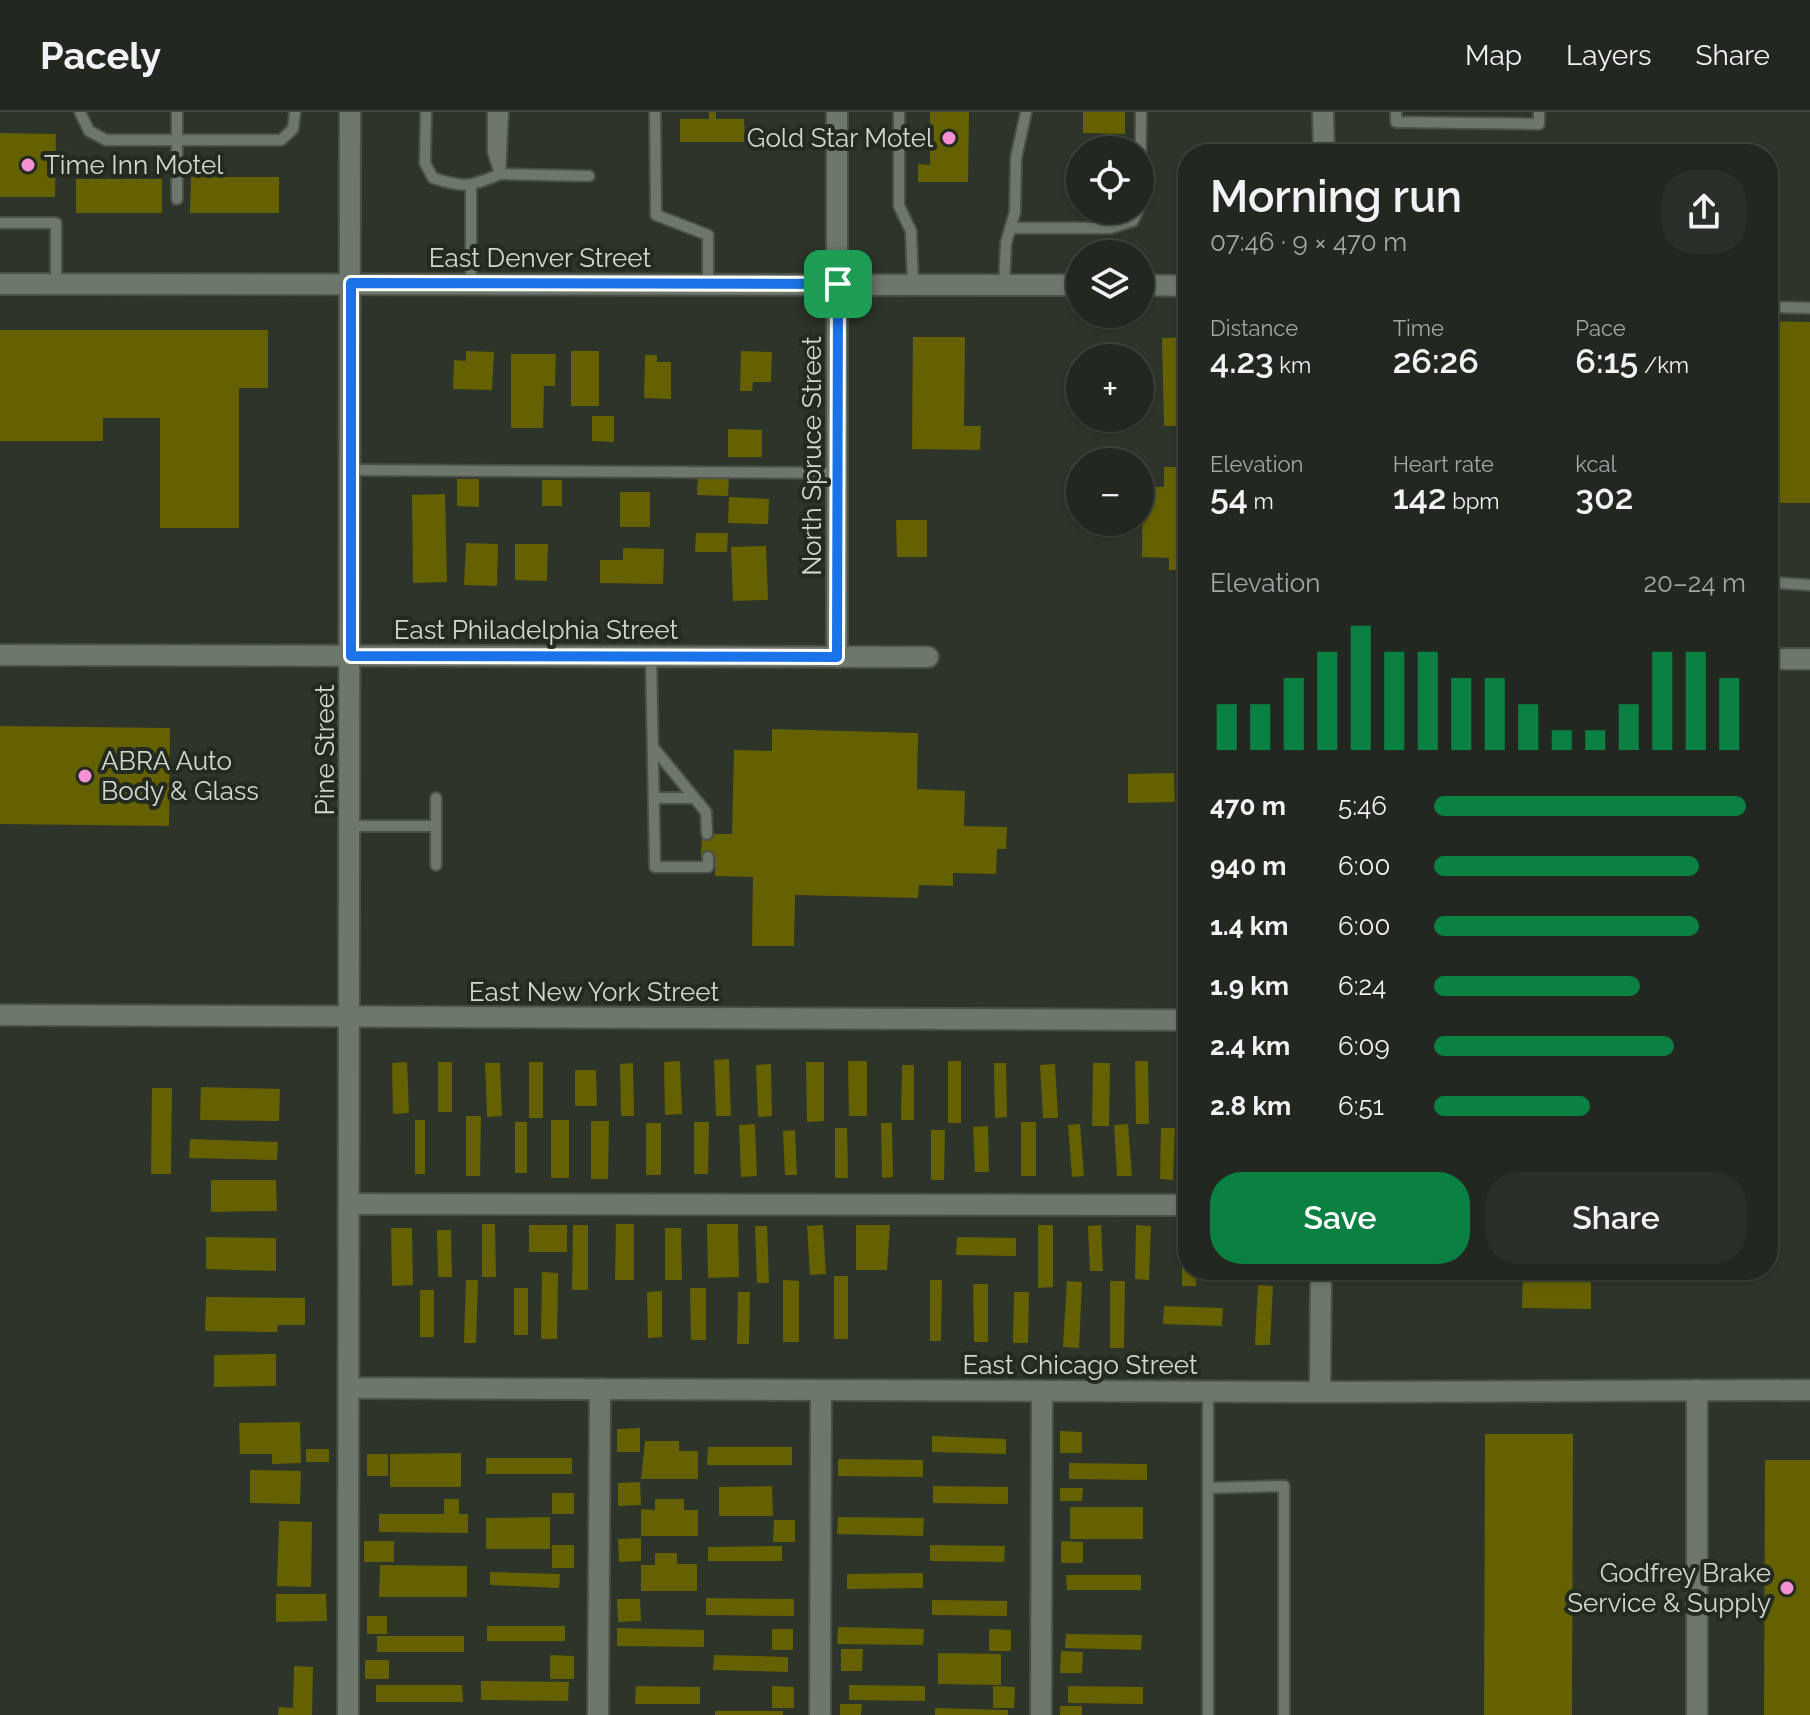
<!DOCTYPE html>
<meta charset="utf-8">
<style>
body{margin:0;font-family:Raleway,sans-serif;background:#2a3029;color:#f1f3f6;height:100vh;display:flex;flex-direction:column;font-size:30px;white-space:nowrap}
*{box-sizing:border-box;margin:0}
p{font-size:26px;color:#a2a6a5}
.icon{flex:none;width:44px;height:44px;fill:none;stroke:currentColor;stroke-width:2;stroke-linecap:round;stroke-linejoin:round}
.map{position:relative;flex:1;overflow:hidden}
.side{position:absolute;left:1178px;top:32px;width:600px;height:1136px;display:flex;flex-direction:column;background:#222820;border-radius:32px;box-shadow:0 2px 6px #0004,0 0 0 2px #3f443e}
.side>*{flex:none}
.controls{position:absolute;left:1066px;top:24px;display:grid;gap:16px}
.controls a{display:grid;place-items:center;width:88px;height:88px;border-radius:50%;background:#222820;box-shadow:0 2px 6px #0004,0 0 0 2px #3f443e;font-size:40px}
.pin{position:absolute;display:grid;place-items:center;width:68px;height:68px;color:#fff;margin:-34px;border-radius:16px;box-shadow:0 4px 12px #0006}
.round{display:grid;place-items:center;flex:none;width:84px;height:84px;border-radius:32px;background:#2a3029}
.headline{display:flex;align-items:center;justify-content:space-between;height:136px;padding:0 32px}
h1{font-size:44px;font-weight:600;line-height:60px}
.stats{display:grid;grid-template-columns:repeat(3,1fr);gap:12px;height:136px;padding:8px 32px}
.stats div{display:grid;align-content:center}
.stats b{font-size:34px;font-weight:600}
.stats small{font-size:22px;font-weight:400}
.stats p{font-size:22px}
.chart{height:224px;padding:16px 32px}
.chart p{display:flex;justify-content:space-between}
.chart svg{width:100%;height:144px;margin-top:8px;stroke:#0b8043;stroke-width:6}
.button{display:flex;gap:16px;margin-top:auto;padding:16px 32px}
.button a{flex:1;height:92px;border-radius:32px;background:#0b8043;color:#fff;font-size:32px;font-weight:600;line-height:92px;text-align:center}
.button a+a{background:#2a3029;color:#f1f3f6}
ul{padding:0 32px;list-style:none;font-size:26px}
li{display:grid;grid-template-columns:128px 96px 1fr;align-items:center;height:60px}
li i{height:20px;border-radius:10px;background:#0b8043}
header{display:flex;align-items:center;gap:48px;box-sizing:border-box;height:112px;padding:0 40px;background:#222820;border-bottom:2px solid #3f443e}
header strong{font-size:38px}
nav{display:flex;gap:44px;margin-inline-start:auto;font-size:28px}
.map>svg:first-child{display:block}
.building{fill:#656101}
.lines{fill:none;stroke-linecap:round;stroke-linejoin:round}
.lane-casing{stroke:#4a5048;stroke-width:14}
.street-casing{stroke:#4a5048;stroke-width:24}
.lane{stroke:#6e776b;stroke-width:10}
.street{stroke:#6e776b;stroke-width:20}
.route-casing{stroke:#fff;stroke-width:16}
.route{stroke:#1a73e8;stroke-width:10}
.poi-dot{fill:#f591d2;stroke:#232b21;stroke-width:3}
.labels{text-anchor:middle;stroke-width:8;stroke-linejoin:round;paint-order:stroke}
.poi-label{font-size:26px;fill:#d2d7d0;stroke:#232b21;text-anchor:end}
.street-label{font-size:26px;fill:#d2d7d0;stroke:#232b21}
</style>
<header>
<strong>Pacely</strong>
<nav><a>Map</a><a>Layers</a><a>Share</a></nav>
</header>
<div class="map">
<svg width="1810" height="1603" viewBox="0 0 1810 1603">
<rect width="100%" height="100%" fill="#2d352a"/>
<g class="building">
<polygon points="709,0 716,0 716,7 744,7 745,30 680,30 680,7 709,7"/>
<polygon points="930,0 969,0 968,70 918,70 918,52 930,53"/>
<polygon points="1083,0 1125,0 1125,22 1083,21"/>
<polygon points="0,21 56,22 55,85 0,85"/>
<polygon points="191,65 279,65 279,101 190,101"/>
<rect x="76" y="67" width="86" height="34"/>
<polygon points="1768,209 1810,210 1810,391 1768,391"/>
<polygon points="0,218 268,218 268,276 239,276 239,416 160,416 160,306 103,306 103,329 0,329"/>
<polygon points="913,225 965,225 964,314 981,314 980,338 912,337"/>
<polygon points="1188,225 1188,314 1164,314 1162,226"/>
<polygon points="466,239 494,240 492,278 453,277 454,248 466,249"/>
<rect x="571" y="239" width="28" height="55"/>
<polygon points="741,239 772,240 771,270 753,270 752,279 740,279"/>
<polygon points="511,242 556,242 555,274 544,274 543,316 511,316"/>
<polygon points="645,243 657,243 657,250 671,250 671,287 644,286"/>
<polygon points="592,304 614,304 614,330 592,329"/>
<polygon points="728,317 762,318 762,345 728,345"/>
<polygon points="1164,355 1188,355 1188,458 1169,458 1169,446 1142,445 1143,375 1164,375"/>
<polygon points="698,365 729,366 728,384 697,383"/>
<polygon points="457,367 479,367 479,395 457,394"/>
<rect x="542" y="368" width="20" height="26"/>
<rect x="620" y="380" width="30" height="35"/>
<polygon points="445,382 447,470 413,471 412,383"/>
<polygon points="729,385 769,387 768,412 728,411"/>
<polygon points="896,408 927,408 927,445 897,445"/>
<polygon points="696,421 728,421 727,440 695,440"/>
<polygon points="466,431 498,432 497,474 464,473"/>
<polygon points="515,432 548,432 547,469 515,468"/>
<polygon points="766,434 768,488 733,489 731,435"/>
<polygon points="623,436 664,437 663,472 600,471 600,448 623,448"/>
<polygon points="0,614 170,616 169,714 0,712"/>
<polygon points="772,617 918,621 917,677 965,679 964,714 1007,715 1006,737 997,737 996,762 953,761 953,774 919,773 918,786 795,783 794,834 752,834 753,765 715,764 715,745 701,745 702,722 732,722 734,638 772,639"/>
<polygon points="1174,661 1175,690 1128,691 1128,662"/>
<polygon points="729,947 731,1004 716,1004 714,948"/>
<polygon points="680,949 682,1002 665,1003 664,950"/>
<polygon points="848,949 867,949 867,1004 849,1004"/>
<rect x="948" y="949" width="13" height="62"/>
<polygon points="1135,949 1148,949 1149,1012 1136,1012"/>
<polygon points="407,950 409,1001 393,1002 392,951"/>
<rect x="438" y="950" width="14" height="50"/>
<rect x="529" y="950" width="14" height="56"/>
<polygon points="806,950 824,950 824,1009 807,1010"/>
<polygon points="1180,950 1188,950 1188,1007 1181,1007"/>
<polygon points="485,951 500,951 502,1004 487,1005"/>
<polygon points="633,951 634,1004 621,1004 620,952"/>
<polygon points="994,951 1006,951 1007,1005 995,1006"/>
<polygon points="1093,951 1110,951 1109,1014 1092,1014"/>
<polygon points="771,952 772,1004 758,1005 756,953"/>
<polygon points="1055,952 1058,1006 1043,1006 1040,953"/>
<polygon points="902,953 914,953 914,1008 901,1008"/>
<polygon points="575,958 596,958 597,994 575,994"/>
<polygon points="201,975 280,977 279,1009 200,1008"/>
<polygon points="152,976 172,976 171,1062 151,1062"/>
<polygon points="466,1004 481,1004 480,1064 466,1064"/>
<rect x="415" y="1008" width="10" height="54"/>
<rect x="551" y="1008" width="18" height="58"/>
<polygon points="591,1009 609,1009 608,1067 591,1067"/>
<rect x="515" y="1010" width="12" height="51"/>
<polygon points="694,1010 709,1010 708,1062 694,1062"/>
<rect x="1021" y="1010" width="15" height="54"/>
<rect x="646" y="1011" width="15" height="52"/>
<polygon points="881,1011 892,1011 893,1065 882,1066"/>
<polygon points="755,1012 757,1064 741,1065 739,1013"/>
<polygon points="1080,1012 1084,1064 1072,1065 1068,1013"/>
<polygon points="1128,1012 1132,1064 1117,1064 1114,1013"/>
<polygon points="988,1014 989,1060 975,1060 973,1015"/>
<polygon points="835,1016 847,1016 848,1066 835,1066"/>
<polygon points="1161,1016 1175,1016 1173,1068 1160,1067"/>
<polygon points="795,1018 797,1063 785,1063 783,1019"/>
<polygon points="931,1018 945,1018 944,1068 931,1068"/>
<polygon points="190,1027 278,1030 277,1048 189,1046"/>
<polygon points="211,1068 276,1068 277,1099 211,1100"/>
<polygon points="482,1112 495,1112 496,1165 482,1165"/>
<polygon points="616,1112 634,1112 634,1168 615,1168"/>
<polygon points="707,1112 738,1112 739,1165 708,1166"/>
<rect x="529" y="1113" width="38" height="27"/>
<polygon points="573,1113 588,1113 588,1178 572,1178"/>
<polygon points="823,1113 826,1162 810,1163 807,1114"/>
<polygon points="856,1113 890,1113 887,1158 856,1158"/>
<polygon points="1038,1113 1053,1113 1053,1175 1038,1176"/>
<polygon points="1101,1113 1103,1159 1090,1159 1088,1114"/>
<polygon points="1136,1113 1151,1114 1149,1168 1135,1167"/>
<polygon points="755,1114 767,1114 769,1171 757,1171"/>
<polygon points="391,1116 412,1116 413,1173 392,1174"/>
<polygon points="665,1116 681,1116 682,1168 665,1168"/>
<polygon points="437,1118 451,1118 452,1165 438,1165"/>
<polygon points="1182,1119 1188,1119 1188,1158 1196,1158 1196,1174 1182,1174"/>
<polygon points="206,1125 276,1126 276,1159 206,1157"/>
<polygon points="957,1125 1016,1126 1016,1144 956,1143"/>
<polygon points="1523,1158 1591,1158 1591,1197 1522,1196"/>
<polygon points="542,1160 558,1161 557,1227 541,1227"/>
<rect x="834" y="1164" width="14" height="63"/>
<polygon points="466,1168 478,1168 476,1231 464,1231"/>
<polygon points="783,1168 799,1169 799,1230 783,1230"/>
<polygon points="930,1168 942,1168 941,1229 930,1229"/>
<polygon points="1067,1169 1082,1170 1079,1236 1063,1235"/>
<polygon points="1110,1169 1125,1169 1124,1236 1110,1236"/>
<polygon points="973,1172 988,1172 988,1230 974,1230"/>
<polygon points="1258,1173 1273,1174 1270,1233 1255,1233"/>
<rect x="514" y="1176" width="14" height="47"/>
<polygon points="690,1176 706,1176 706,1228 691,1228"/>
<rect x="420" y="1178" width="14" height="47"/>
<polygon points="662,1179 662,1225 648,1226 647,1180"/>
<polygon points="738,1180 750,1180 749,1232 737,1232"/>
<polygon points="1014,1180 1029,1180 1028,1231 1013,1231"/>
<polygon points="206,1185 305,1186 305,1213 278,1213 277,1220 205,1219"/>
<polygon points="1164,1194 1223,1196 1222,1214 1163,1212"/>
<polygon points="276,1242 276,1274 214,1275 214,1243"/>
<polygon points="300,1310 301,1351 272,1352 272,1342 240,1342 239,1311"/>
<polygon points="640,1316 640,1340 617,1340 617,1317"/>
<polygon points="1060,1319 1082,1320 1082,1341 1060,1341"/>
<polygon points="1485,1322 1573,1322 1572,1603 1484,1603"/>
<polygon points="932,1324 1006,1327 1006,1342 932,1340"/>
<polygon points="645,1329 679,1329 679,1339 698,1339 698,1367 641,1367"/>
<polygon points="708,1335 792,1335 792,1353 707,1353"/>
<rect x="306" y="1337" width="23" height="13"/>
<polygon points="461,1341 461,1375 390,1375 390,1342"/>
<rect x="367" y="1342" width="21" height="22"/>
<rect x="486" y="1346" width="86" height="16"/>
<polygon points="838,1347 923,1348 923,1365 838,1364"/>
<polygon points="1765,1348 1810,1348 1810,1603 1764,1603"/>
<polygon points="1069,1351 1147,1352 1147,1368 1069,1367"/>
<polygon points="250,1358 301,1359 300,1392 250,1391"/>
<polygon points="640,1370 641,1393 618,1394 618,1371"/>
<polygon points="772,1374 773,1404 719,1404 719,1375"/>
<polygon points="933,1374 1008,1375 1008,1392 933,1391"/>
<polygon points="1060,1376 1083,1376 1082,1389 1060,1389"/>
<rect x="552" y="1381" width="22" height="21"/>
<polygon points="444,1387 459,1387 459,1402 468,1402 468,1421 379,1420 379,1402 444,1402"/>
<polygon points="655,1387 684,1387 684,1398 698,1398 698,1424 641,1424 641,1397 655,1398"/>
<rect x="1070" y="1395" width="73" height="32"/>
<polygon points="550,1405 550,1437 486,1437 486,1406"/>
<polygon points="838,1405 924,1406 923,1424 837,1422"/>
<polygon points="774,1408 795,1408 795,1430 773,1430"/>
<polygon points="279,1409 312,1410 311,1475 277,1474"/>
<polygon points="641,1426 641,1449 619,1450 618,1427"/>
<rect x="364" y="1429" width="30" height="21"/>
<polygon points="1061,1429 1083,1430 1083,1451 1061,1451"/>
<rect x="552" y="1433" width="22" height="23"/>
<polygon points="930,1433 1005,1434 1004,1450 930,1449"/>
<polygon points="782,1434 782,1449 708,1449 708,1435"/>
<polygon points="655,1441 677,1441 677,1452 697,1452 697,1479 641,1479 641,1453 655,1453"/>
<polygon points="380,1453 467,1454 467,1485 379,1485"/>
<polygon points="490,1460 560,1462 559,1476 490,1473"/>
<polygon points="923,1461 923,1476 847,1477 847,1462"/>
<polygon points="1066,1463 1141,1463 1141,1478 1067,1478"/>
<polygon points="276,1482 326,1482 327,1509 276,1510"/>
<polygon points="706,1486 794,1487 794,1504 706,1503"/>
<polygon points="617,1487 640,1487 641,1509 618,1510"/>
<polygon points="932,1488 1007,1489 1007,1504 932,1503"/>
<rect x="367" y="1504" width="20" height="18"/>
<rect x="487" y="1514" width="78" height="15"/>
<polygon points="838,1515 924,1517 923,1533 837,1532"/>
<polygon points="617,1516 704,1518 704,1535 617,1534"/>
<rect x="772" y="1517" width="21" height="21"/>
<polygon points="989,1517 1011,1518 1011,1539 989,1539"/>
<polygon points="1066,1522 1142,1523 1141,1538 1065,1536"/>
<rect x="377" y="1524" width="87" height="16"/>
<polygon points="841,1537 863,1537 862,1559 841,1559"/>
<polygon points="1061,1539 1083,1540 1082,1561 1060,1561"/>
<polygon points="938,1541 1001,1542 1001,1573 938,1572"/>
<polygon points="550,1543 574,1544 574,1567 550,1567"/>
<polygon points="714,1543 788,1545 788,1560 713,1558"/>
<rect x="365" y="1548" width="24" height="19"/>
<polygon points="294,1554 313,1555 312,1603 278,1603 279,1595 293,1596"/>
<polygon points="481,1569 569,1570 568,1589 481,1588"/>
<polygon points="376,1573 462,1573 463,1590 376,1590"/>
<polygon points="849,1573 925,1574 925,1589 849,1588"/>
<polygon points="636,1574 700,1575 700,1592 635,1592"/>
<polygon points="772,1574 794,1575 794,1596 772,1596"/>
<polygon points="993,1574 1015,1575 1014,1596 993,1596"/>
<polygon points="1068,1574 1143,1575 1143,1592 1068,1591"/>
<polygon points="840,1592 862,1592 861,1603 840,1603"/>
<rect x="1060" y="1594" width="22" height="9"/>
<polygon points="935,1596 1008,1598 1008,1603 935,1603"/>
<rect x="715" y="1599" width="68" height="4"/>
</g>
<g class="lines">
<defs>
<g id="lane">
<polyline points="80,0 89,19 106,28 281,28 293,17 295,0"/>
<polyline points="177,0 177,87"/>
<path d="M426,0L425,51L433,66C464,76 470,75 500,62L503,0"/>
<polyline points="493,0 493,40 500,62 589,64"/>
<polyline points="655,0 656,103 708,123 708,172"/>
<polyline points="899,0 899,94 911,119 913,172"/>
<polyline points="1396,0 1396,10 1539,12 1539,0"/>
<polyline points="471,74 471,171"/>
<polyline points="1140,94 1141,0"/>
<polyline points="0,111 56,111 56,171"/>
<polyline points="1010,116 1110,116 1133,109 1138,98"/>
<polyline points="1004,173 1006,131 1015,100 1016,46 1026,0"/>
<polyline points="1768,195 1810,196"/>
<polyline points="351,358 838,361"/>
<polyline points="1768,470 1810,473"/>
<polyline points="651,544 655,755 708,755 708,745"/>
<polyline points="653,635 706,700 707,722"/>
<polyline points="654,686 693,686"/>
<polyline points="351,714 436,714"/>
<polyline points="436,753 436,686"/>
<polyline points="1208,1279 1208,1603"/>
<polyline points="1208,1376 1284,1374 1284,1603"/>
</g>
<g id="street">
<polyline points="1323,0 1324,42"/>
<polyline points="0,172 1080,173"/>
<polyline points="1140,173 1188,174"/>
<polyline points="0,543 928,545"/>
<polyline points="837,545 837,0"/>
<polyline points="1768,547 1810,547"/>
<polyline points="0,903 1188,908"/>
<polyline points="349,1092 1188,1093"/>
<polyline points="349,1276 1320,1280 1810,1278"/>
<polyline points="1320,1280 1321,1158"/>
<polyline points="348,1603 350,0"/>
<polyline points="598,1603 600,1277"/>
<polyline points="820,1603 821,1278"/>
<polyline points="1041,1603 1042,1279"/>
<polyline points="1697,1603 1697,1278"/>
</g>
</defs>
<use href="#lane" class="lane-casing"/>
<use href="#street" class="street-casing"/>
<use href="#lane" class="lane"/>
<use href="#street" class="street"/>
</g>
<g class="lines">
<defs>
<polygon id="route" points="351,171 838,172 837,545 351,544"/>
</defs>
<use href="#route" class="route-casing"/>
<use href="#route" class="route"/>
</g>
<g class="poi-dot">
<circle cx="949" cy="26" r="8"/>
<circle cx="28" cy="53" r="8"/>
<circle cx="85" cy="664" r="8"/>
<circle cx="1787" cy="1476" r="8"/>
</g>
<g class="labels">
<g class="poi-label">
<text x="933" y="35">Gold Star Motel</text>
<text x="44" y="62" text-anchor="start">Time Inn Motel</text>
<text x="101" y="658" text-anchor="start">ABRA Auto<tspan x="101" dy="30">Body &amp; Glass</tspan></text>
<text x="1771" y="1470">Godfrey Brake<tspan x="1771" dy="30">Service &amp; Supply</tspan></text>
</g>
<g class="street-label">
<text x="540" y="155">East Denver Street</text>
<text transform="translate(812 344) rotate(-90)" y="9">North Spruce Street</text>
<text x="536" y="527">East Philadelphia Street</text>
<text transform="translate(325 638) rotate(-90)" y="9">Pine Street</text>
<text x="594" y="889">East New York Street</text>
<text x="1080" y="1262">East Chicago Street</text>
</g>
</g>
</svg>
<div class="controls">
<a><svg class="icon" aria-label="locate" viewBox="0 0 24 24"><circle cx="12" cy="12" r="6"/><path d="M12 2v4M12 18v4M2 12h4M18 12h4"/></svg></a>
<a><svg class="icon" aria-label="layers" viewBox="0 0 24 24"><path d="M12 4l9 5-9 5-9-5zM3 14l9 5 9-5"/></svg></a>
<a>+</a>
<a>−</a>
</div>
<div class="pin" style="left:838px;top:172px;background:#1e9e55"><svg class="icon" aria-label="arrive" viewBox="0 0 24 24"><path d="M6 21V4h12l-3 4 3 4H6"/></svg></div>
<section class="side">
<div class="headline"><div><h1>Morning run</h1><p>07:46 · 9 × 470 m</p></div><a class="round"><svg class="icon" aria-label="share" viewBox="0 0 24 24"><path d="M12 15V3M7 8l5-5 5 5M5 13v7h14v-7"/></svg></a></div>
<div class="stats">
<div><p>Distance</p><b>4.23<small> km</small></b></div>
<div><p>Time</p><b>26:26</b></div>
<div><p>Pace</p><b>6:15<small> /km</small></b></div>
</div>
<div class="stats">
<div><p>Elevation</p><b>54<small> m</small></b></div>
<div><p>Heart rate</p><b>142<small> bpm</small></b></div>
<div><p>kcal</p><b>302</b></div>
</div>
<div class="chart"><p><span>Elevation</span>20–24 m</p>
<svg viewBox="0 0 160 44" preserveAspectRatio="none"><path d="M5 44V30M15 44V30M25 44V22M35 44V14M45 44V6M55 44V14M65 44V14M75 44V22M85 44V22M95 44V30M105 44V38M115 44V38M125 44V30M135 44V14M145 44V14M155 44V22"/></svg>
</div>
<ul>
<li><b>470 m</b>5:46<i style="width:100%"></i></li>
<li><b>940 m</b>6:00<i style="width:85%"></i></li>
<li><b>1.4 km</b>6:00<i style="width:85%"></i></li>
<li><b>1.9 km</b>6:24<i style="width:66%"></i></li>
<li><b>2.4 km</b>6:09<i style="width:77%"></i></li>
<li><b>2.8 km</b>6:51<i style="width:50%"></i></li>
</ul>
<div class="button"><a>Save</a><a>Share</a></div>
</section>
</div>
